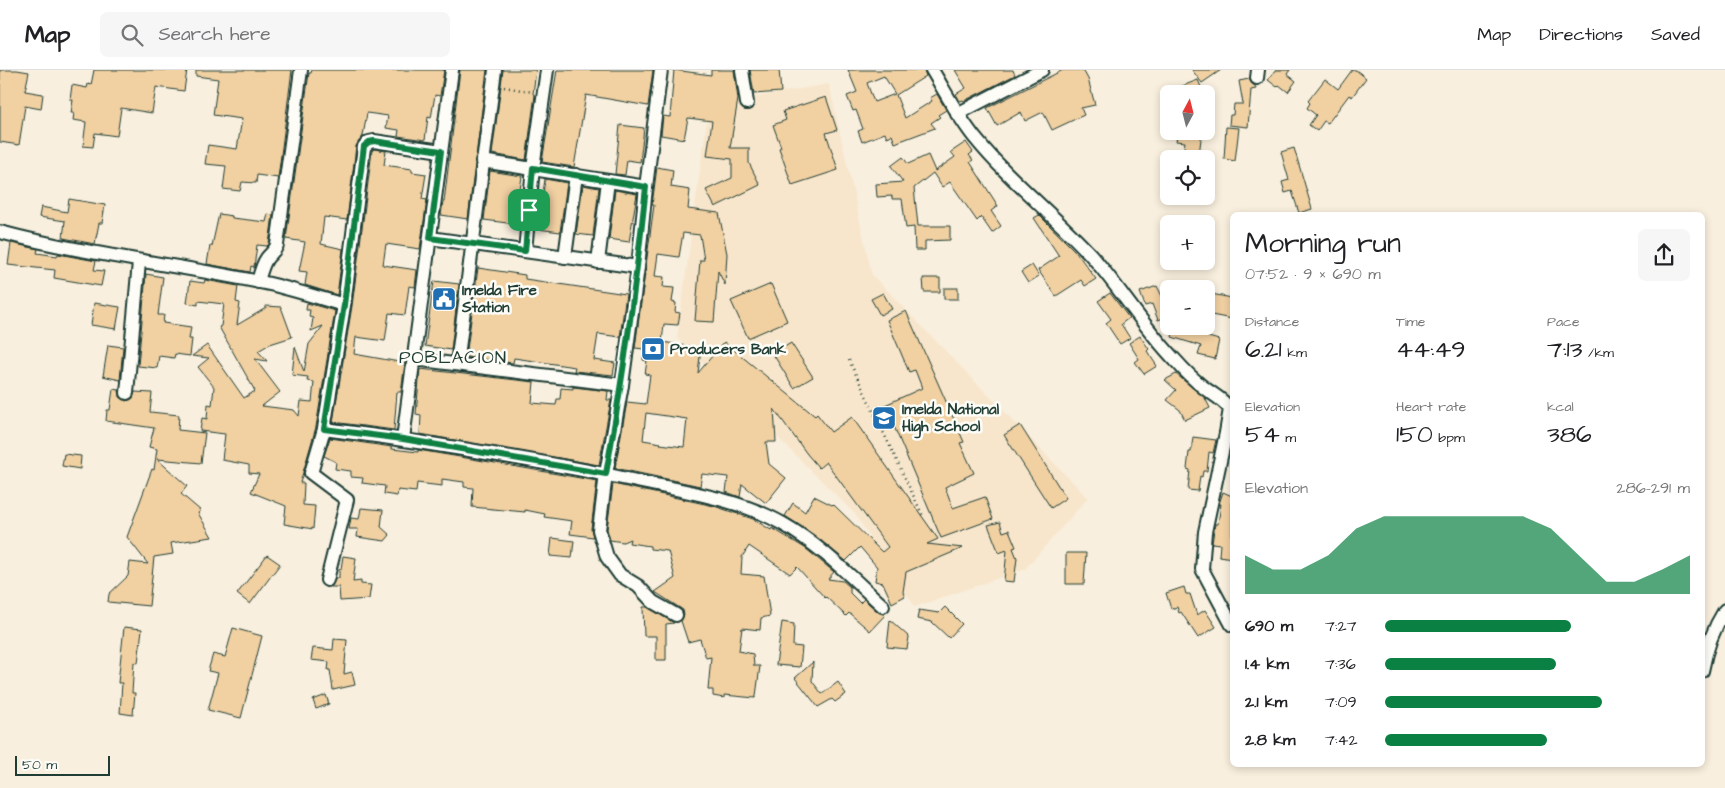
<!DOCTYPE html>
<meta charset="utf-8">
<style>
body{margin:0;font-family:"Architects Daughter",sans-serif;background:#f6f6f6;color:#202124;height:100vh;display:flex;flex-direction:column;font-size:19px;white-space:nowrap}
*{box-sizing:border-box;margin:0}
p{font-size:16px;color:#757577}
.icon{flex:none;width:28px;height:28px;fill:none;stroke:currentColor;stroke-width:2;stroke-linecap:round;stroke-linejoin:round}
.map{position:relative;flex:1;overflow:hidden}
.sheet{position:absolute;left:1230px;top:142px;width:475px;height:555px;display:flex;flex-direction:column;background:#fff;border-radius:8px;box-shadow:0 2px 8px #0003}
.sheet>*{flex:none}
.needle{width:32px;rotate:7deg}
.buttons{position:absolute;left:1160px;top:15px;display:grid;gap:10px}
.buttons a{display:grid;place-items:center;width:55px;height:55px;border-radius:8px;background:#fff;box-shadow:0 2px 8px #0003;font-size:25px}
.scale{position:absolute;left:15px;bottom:12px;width:95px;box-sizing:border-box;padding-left:5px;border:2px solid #1f3d34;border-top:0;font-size:14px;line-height:18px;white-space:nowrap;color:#1f3d34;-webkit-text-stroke:4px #fdfcf7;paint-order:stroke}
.pin{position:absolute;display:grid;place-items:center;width:42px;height:42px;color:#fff;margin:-21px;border-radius:10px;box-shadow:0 2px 8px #0006}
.round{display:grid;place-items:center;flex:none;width:52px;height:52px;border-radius:8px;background:#f6f6f6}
.overview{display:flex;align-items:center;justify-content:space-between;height:85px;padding:0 15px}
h1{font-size:28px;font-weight:600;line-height:38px}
.figures{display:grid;grid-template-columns:repeat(3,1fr);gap:8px;height:85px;padding:5px 15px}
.figures div{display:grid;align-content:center}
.figures b{font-size:25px;font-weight:600}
.figures small{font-size:14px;font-weight:400}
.figures p{font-size:14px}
.chart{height:140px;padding:10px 15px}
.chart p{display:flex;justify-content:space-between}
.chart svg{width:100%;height:90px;margin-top:5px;fill:#0b8043;opacity:.7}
ul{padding:0 15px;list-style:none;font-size:16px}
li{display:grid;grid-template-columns:80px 60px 1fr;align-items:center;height:38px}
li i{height:12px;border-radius:6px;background:#0b8043}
header{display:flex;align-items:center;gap:30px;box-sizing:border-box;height:70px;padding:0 25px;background:#fff;border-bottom:1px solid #e0e0e0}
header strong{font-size:24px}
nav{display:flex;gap:28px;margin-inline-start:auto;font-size:18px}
.search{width:350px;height:45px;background:#f6f6f6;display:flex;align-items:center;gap:12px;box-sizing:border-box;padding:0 18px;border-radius:8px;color:#757577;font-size:19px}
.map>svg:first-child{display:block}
.built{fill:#f7e6cc}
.building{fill:#f1d0a2;stroke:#1f3d34;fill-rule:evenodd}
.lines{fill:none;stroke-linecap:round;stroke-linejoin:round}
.minor-casing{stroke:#1f3d34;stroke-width:16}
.path{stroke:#1f3d34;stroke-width:2.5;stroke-dasharray:1 4;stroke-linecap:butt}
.minor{stroke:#fdfcf7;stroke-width:12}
.route-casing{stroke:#fff;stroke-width:10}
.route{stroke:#0b8043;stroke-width:6}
.labels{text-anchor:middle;stroke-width:5;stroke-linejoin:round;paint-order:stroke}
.poi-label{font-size:15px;font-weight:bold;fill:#1f3d34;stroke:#fdfcf7;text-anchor:start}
.quarter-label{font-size:18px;letter-spacing:1px;fill:#1f3d34;stroke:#fdfcf7}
</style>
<header>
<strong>Map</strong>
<div class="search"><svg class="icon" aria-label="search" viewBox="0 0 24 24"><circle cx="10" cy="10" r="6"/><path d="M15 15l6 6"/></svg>Search here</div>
<nav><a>Map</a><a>Directions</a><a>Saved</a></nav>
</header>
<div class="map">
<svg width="1725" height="718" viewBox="0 0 1725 718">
<rect width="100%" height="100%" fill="#f9efde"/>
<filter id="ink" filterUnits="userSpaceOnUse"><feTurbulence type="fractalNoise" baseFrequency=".02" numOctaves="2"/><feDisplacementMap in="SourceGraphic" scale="10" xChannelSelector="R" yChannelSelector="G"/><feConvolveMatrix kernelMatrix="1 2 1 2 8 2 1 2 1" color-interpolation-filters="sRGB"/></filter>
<g filter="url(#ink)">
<polygon class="built" points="829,14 872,205 1088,428 1025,499 915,537 855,444 677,268 709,35"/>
<g class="building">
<polygon points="0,0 17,0 29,2 25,21 43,24 41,39 25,36 19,75 0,72"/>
<polygon points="94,0 187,0 184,21 156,17 152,43 121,38 117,66 95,63 93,77 83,76 86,52 73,50 74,43 71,43 73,30 70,30 72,15 87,18 88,14 91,15"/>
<polygon points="196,0 292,0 278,108 257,105 256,113 242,112 240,121 223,119 226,96 205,94 208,75 237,79 242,49 213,45 218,9 196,6"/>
<polygon points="312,0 444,0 440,26 435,25 431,48 428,47 425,70 398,66 399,60 386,58 388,46 367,43 363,66 356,76 347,150 324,147 321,174 343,179 337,225 305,215 307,202 299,201 305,172 286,169 309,3 311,3"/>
<polygon points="460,0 487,0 468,149 441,145 443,132 444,132"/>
<polygon points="503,0 536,0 533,24 535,25 526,90 492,84"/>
<polygon points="557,0 653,0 648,36 586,25 574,97 542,92"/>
<polygon points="674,0 711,5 711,0 734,0 738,29 730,78 749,78 749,93 760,115 715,137 706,120 732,108 732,89 707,86 712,51 688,48 684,69 661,65 663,46 670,47"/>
<polygon points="750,0 779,0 781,22 754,24"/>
<path d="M848,0H924L926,6L896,25L905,48L932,31L930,28L937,24L946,40L938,45L940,47L931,53L935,58L895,73L892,65L887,67L885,63L862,72L858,61L863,59L856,40L853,41L847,26L857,22ZM884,6L895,24L874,32L867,13Z"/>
<polygon points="955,0 1013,0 1015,5 964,31 963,30 960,31 956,24 966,18"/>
<polygon points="1063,0 1083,0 1088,9 1095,35 1081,38 1084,45 1052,60 1043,42 1025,51 1021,42 997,56 987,38"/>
<polygon points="1192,0 1221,0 1202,13"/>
<polygon points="1276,0 1290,0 1287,4 1296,11 1288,22 1279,15 1277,17 1268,10"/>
<polygon points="1352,0 1356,0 1366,8 1352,27 1349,25 1328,53 1324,51 1317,61 1309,55 1316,45 1307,38 1310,33 1308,31 1325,9 1338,19"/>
<polygon points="1249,9 1252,14 1255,16 1256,19 1251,20 1248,57 1229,55 1230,45 1233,45 1234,34 1243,34 1239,11"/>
<polygon points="1198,10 1204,24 1164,24 1164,23"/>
<polygon points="826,27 837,60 826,63 838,100 792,115 779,78 781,77 773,55 786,50 783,41"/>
<polygon points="620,55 644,58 640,92 627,90 625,105 615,104"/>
<polygon points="1226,57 1239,58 1235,91 1224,89"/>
<polygon points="1178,61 1202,61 1199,85 1183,83 1185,72 1176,71"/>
<polygon points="966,72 973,82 969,85 973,90 970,92 998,136 991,141 1001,156 992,163 981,147 977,151 950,112 942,117 933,103 914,118 918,156 950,156 950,170 925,171 925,180 915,180 914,157 906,158 902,129 892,129 892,126 877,127 876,114 903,112 891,96 903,87 908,94 928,85 935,101 955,87 951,82"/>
<polygon points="1294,78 1312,139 1299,143 1292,121 1285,123 1282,112 1289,110 1281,82"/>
<polygon points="374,79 386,81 384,95 412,99 412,102 426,104 422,129 427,130 420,179 386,174 383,195 417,200 415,217 409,216 405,245 389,243 385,271 356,267 354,284 405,293 401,322 397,322 394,360 333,352 352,236 372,81"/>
<path d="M657,97L673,100L671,117L690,120L688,139L719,143L727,184L725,215L718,201L714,252L695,251L700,190H704L700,165L683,163L679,187L658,184L655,206L664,207L663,217L674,218L672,232L676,233L675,242L680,243L678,255L664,254L662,272L701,278L698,303L724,272L815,346L817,344L831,362L852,347L938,469L927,474L963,478L906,502L903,522L905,526L892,533L883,513L875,511L877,497L860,477L846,491L814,465L785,446L793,433L805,442L814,426L832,435L833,434L882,482L888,477L826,392L819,398L807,384L774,339L776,372H766L769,394L786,408L766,433L742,414L740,427L726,422L728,407L702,404L700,416L615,398L627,332L646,334L650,305L645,304L647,291L643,290L644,279L635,278L654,135H652ZM646,343L687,349L684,377L660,374L661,373L643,370Z"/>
<polygon points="490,101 522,106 515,154 484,150"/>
<polygon points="545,109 567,113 560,162 538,159"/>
<polygon points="583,115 599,118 593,166 576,164"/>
<polygon points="615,120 637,124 629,172 609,169"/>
<polygon points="69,129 105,135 102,153 99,153 95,174 63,168 65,151 39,147 41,137 67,142"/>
<polygon points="219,144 232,146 232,148 266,152 268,144 273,145 269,174 267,176 257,175 254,197 251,196 250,202 207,194 210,176 212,176"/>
<polygon points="1039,145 1076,182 1096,209 1085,216 1081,210 1056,226 1038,200 1059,186 1034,148"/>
<polygon points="11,173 38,179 37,183 57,186 58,184 96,191 94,200 104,201 101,216 54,208 55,200 8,195"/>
<polygon points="1032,195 1039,206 1028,213 1021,202"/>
<polygon points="478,198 525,205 525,209 626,224 620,267 598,264 594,290 615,293 613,305 574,301 575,297 514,288 513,293 466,287"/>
<polygon points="146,204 163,207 158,245 164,245 163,253 191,257 189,269 192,269 190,286 175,284 174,288 159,286 157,298 138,296"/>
<polygon points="923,208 940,208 940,222 924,222"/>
<polygon points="205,210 238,216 236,232 240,233 237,255 266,238 266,236 281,237 292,267 270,274 258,281 267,291 255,289 280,322 262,336 294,340 299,346 301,331 312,332 314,312 307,311 308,307 292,305 295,277 304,302 309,274 323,256 311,261 313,248 309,247 310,240 306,240 307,233 335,241 316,357 300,413 304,413 303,435 315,436 313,459 284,454 286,436 251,422 259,404 249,403 249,395 222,390 225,364 200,361 202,348 207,349 208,334 212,335 214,317 198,297 209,288 192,286 207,275 244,328 255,321 219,257 221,256 224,234 198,231 198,235 187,233 190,211 204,213"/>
<polygon points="434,211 459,214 451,280 425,276"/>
<polygon points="771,214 787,251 748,268 731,231"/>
<polygon points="1157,216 1169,240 1169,246 1158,250 1152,234 1145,236 1140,222"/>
<rect x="944" y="218" width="14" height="11"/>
<polygon points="883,223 892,239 880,245 871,229"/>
<polygon points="1110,223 1129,248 1121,254 1130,268 1120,274 1106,253 1111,249 1098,231"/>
<polygon points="1206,223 1232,228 1232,249 1206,244"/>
<polygon points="94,233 120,237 116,259 91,255"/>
<polygon points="906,241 964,372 960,373 974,403 945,417 953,438 985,427 993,449 941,468 885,335 922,318 915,300 909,302 887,250"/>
<polygon points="1175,256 1204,256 1201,265 1219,270 1215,289 1198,285 1201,276 1172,267"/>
<polygon points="1140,266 1149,279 1147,281 1157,296 1144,304 1135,292 1139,289 1129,273"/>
<polygon points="791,273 813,307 794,318 773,284"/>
<polygon points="108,275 123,277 120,310 103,306"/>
<polygon points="420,299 534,312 532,333 556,335 557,329 560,329 561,318 573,319 573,317 608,321 607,330 611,330 599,395 420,364 421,345 416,344"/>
<polygon points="1176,304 1205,328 1210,338 1185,350 1180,340 1167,330 1176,320 1165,310"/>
<polygon points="113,319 119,320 120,327 126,331 133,328 135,322 152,323 150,342 179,345 178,360 205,363 201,393 157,389 187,416 181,424 201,441 198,443 212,467 171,473 173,484 154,487 149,536 108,532 109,524 128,506 130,492 148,494 127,467 152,399 154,400 157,379 149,377 154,358 106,351 107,340 110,340"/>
<polygon points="1020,355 1066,428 1051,438 1004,365"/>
<polygon points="1193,367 1216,370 1213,383 1209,382 1207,401 1203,401 1202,407 1200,406 1198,421 1188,420 1190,400 1187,399 1189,382 1191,382"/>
<polygon points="330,368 392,377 392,379 418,382 418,380 484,391 597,411 591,459 593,467 570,464 572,451 544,447 545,444 525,440 525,442 472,437 473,418 464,417 464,412 442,409 442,416 417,413 416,422 398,420 397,426 384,424 385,416 362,413 363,408 351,407 351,401 335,399 336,392 324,386"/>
<polygon points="64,384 81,386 80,399 62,396"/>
<polygon points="613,414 714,436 753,449 771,460 772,458 805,478 834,502 828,509 843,511 850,517 850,523 860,533 864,529 878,542 885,545 870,561 849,543 846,546 826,527 825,528 797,497 790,504 749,476 742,487 741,504 764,506 770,546 761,548 760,560 742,558 739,581 753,584 754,596 760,596 756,626 755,628 724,625 724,628 713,626 713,620 708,620 711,587 706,588 700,569 688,572 681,551 684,545 683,540 655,522 675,508 668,481 650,479 650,476 629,473 630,469 623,472 610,470 607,459"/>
<polygon points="1223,422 1232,426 1232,488 1219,486 1220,474 1212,473 1215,454 1218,454 1221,434 1219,434"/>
<polygon points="361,438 383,440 381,457 390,465 385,471 357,467 358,459 349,459 351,448 359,449"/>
<polygon points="1000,452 1003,462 1009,460 1016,477 1013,478 1017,488 1014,512 1004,511 1007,480 999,483 988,455"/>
<polygon points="552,468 574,471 572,488 550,486"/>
<polygon points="1066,483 1086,483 1084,514 1066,514"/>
<polygon points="267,485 280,494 250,534 237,524"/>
<polygon points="343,486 356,488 353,512 361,511 361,514 371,515 369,529 340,531 339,517 331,517 336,508 339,508 339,499 341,499"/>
<polygon points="1184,517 1186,524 1190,524 1197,545 1205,540 1216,557 1198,568 1181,542 1179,543 1177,537 1171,539 1166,523"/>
<polygon points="643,537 647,537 674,553 666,554 666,590 656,590 656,566 644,566"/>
<polygon points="945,537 962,554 949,568 932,552 917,549 919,540 939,543"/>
<polygon points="890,550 909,567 907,579 887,577"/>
<polygon points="782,552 794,554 793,576 802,577 800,597 776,595"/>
<polygon points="124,557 142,559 138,593 134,592 132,623 135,623 133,645 120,643 122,613 118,613"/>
<polygon points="233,558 262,566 241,648 208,640 218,603 208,601 213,584 225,587"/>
<polygon points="334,569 347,570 344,604 352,602 355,615 333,620 330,600 328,600 329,592 311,590 313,578 333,580"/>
<polygon points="813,592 812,611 822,624 838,612 846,624 835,632 832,629 818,637 795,608"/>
<polygon points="326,625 329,634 316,639 313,630"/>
</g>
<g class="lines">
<defs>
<g id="minor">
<polyline points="661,0 646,117 638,197 622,315 606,404 599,460 607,487 620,505 638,516 653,532 676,545"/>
<polyline points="742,0 747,33"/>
<path d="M932,0C946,23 958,47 975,68C1009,110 1053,144 1090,184C1120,218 1144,258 1176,291C1184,300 1193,309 1203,317C1212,324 1223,329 1230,339L1226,363L1205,462L1202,499L1232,555"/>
<polyline points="1257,8 1258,0"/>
<polyline points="957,44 1042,0"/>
<polyline points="482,91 646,117"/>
<path d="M0,162C90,186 183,195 274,215C297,221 320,228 344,235"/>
<polyline points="430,168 638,197"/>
<polyline points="525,181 533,98 547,0"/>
<polyline points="565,187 576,105"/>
<polyline points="598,192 608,111"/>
<path d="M258,212C260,204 262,195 267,188C271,183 275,181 277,175L301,0"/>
<polyline points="414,289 622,315"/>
<polyline points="457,294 495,0"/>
<polyline points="127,323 139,192"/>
<path d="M324,359C432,373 540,390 646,413C690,422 744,431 783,454C820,475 851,507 883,536"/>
<polyline points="403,369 452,0"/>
<polyline points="327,510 347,430 311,403 324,359 344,235 364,77 369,72 374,71 441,81"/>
<path d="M1702,601C1706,579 1713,559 1725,540"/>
</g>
</defs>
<use href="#minor" class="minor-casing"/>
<g class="path">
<polyline points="504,17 533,22"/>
<polyline points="849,290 923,446"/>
</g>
<use href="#minor" class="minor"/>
</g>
</g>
<g class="lines" filter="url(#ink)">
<defs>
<path id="route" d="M374,71L441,81L430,168L525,181L533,98L646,117C636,213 623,309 606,404L403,369L324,359L344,235L364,76L369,72Z"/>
</defs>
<use href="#route" class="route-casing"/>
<use href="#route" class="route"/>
</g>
<defs>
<symbol id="civic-square" viewBox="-11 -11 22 22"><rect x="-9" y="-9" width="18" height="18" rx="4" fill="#1f6fb2" stroke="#fdfcf7"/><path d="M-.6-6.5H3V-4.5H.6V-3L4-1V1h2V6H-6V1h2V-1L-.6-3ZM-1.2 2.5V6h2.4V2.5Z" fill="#fff"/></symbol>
<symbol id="bank-square" viewBox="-11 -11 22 22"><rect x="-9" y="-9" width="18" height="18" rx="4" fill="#1f6fb2" stroke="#fdfcf7"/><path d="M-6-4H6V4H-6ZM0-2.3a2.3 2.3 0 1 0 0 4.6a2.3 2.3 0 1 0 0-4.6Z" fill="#fff"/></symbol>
<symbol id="school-square" viewBox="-11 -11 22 22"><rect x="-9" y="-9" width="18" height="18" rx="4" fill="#1f6fb2" stroke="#fdfcf7"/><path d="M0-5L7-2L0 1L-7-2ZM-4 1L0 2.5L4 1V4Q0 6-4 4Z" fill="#fff"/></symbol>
</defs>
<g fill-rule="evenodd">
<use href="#civic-square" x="430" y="215" width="28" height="28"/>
<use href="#bank-square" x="639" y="265" width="28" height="28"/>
<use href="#school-square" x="870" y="334" width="28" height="28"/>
</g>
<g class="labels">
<g class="poi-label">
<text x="462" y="225">Imelda Fire<tspan x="462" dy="17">Station</tspan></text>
<text x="670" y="284">Producers Bank</text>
<text x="902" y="344">Imelda National<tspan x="902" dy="17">High School</tspan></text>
</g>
<g class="quarter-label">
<text x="453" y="293">POBLACION</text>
</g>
</g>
</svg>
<div class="buttons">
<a><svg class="needle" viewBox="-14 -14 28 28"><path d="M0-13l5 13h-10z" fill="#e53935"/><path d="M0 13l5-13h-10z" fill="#757577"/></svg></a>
<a><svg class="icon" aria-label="locate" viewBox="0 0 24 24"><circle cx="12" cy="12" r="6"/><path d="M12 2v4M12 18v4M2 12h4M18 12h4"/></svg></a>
<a>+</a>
<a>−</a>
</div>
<div class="scale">50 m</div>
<div class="pin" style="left:529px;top:140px;background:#1e9e55"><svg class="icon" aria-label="arrive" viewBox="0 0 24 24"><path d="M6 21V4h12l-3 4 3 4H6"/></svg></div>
<section class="sheet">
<div class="overview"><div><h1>Morning run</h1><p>07:52 · 9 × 690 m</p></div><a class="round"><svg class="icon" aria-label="share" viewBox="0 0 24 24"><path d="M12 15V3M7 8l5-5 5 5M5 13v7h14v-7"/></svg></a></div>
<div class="figures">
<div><p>Distance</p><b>6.21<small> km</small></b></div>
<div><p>Time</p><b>44:49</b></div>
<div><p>Pace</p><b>7:13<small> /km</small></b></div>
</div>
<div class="figures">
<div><p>Elevation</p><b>54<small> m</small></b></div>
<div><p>Heart rate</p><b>150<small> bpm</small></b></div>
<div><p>kcal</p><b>386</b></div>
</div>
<div class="chart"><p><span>Elevation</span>286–291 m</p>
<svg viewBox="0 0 160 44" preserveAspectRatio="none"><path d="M0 44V25L10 32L20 32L30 25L40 12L50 6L60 6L70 6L80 6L90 6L100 6L110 12L120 25L130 38L140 38L150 32L160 25V44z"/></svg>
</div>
<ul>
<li><b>690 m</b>7:27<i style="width:61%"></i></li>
<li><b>1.4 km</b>7:36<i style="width:56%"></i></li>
<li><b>2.1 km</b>7:09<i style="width:71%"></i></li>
<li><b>2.8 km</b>7:42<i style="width:53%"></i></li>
</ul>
</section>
</div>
